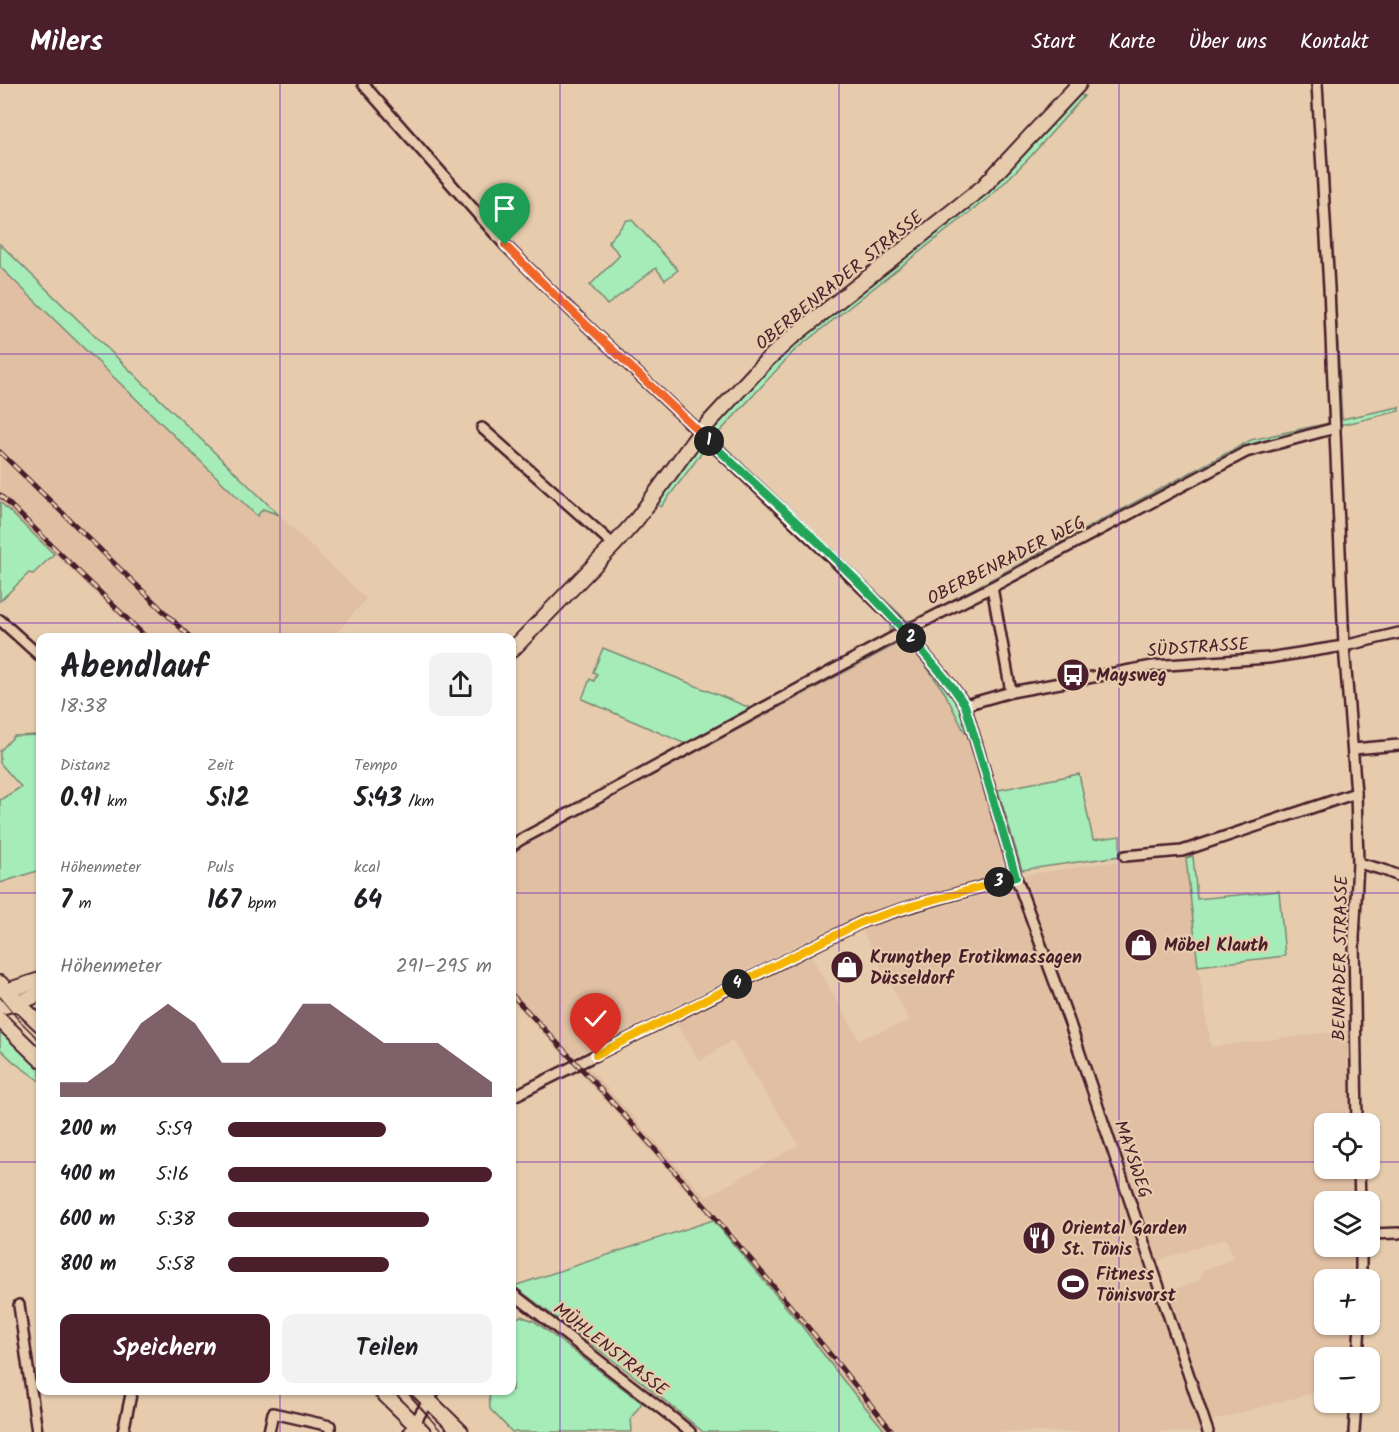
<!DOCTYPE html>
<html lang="de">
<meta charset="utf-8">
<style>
body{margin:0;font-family:Kalam,sans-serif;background:#f2f2f2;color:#202124;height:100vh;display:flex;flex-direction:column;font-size:22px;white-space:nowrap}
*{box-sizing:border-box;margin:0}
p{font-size:20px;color:#757577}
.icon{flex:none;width:33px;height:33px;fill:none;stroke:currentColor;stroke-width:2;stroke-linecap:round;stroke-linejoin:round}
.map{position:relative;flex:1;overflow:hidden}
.drawer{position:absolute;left:36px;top:549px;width:480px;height:762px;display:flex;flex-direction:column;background:#fff;border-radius:12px;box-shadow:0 2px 4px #0004}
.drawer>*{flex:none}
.buttons{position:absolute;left:1314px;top:1029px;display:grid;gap:12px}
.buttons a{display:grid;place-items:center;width:66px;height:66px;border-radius:12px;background:#fff;box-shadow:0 2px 4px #0004;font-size:30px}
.pin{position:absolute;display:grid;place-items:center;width:51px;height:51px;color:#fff;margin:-62px -26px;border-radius:50% 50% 50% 0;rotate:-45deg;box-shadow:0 0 6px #0007}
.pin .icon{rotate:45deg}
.km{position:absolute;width:30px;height:30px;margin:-15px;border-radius:50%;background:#222;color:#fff;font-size:16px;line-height:30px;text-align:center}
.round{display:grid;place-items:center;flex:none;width:63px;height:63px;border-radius:12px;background:#f2f2f2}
.head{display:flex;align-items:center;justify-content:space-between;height:102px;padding:0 24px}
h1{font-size:33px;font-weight:700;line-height:45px}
.stats{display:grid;grid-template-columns:repeat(3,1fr);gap:9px;height:102px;padding:6px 24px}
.stats div{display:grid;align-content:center}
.stats b{font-size:26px;font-weight:700}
.stats small{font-size:16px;font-weight:400}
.stats p{font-size:16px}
.chart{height:168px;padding:12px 24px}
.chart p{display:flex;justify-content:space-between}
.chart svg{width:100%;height:108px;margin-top:6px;fill:#4a1f2b;opacity:.7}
.button{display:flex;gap:12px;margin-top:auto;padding:12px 24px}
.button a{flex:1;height:69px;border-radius:12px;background:#4a1f2b;color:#fff;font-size:24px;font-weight:700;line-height:69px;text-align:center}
.button a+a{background:#f2f2f2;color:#202124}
ul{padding:0 24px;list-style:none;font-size:20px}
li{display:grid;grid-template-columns:96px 72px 1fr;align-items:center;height:45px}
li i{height:15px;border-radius:8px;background:#4a1f2b}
header{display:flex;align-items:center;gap:36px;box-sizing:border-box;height:84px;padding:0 30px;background:#4a1f2b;color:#fff}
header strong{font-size:28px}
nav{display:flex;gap:33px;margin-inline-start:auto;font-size:21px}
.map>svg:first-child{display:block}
.built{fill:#e0bfa3}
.green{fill:#a6ecb9;stroke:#788672;stroke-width:1.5}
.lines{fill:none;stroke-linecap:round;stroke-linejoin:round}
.street-casing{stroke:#4a1f2b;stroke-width:14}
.secondary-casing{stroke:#4a1f2b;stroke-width:18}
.street{stroke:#e6ccad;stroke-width:9}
.secondary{stroke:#e6ccad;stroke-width:14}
.tram{stroke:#4a1f2b;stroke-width:1.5}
.rail-casing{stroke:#4a1f2b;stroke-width:5}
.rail{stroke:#e6ccad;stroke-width:3;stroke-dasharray:9;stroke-linecap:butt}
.split-1-casing{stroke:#fff;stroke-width:12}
.split-2-casing{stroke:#fff;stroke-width:12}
.split-3-casing{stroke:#fff;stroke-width:12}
.split-4-casing{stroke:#fff;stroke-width:12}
.split-5-casing{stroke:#fff;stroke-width:12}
.split-1{stroke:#f0652b;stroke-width:8}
.split-2{stroke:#22a559;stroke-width:8}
.split-3{stroke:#22a559;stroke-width:8}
.split-4{stroke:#f5b400;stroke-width:8}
.split-5{stroke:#f5b400;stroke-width:8}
.grid{fill:none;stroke:#7b2cbf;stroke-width:1.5;stroke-opacity:0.55}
.labels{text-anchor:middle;stroke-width:4.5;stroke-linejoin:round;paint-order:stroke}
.street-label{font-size:18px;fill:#4a1f2b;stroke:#e6ccad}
.poi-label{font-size:18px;font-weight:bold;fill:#4a1f2b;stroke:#e6ccad;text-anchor:start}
</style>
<header>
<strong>Milers</strong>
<nav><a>Start</a><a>Karte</a><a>Über uns</a><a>Kontakt</a></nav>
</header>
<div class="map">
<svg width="1399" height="1348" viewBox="0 0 1399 1348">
<rect width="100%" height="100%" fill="#e6ccad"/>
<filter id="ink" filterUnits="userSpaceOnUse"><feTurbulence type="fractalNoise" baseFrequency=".0167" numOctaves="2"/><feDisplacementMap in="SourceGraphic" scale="12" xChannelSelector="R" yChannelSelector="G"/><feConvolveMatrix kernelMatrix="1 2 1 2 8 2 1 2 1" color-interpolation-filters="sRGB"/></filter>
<g filter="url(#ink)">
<g class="built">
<polygon points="0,183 256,432 263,424 279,431 366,515 333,553 141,553 0,418"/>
<polygon points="904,556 933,592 945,609 965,649 973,671 1003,774 1002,785 993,792 889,821 856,834 817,851 565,977 561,972 562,970 512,917 512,767"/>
<polygon points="1186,774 1197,873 1211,963 1348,946 1351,1039 1324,1040 1324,1084 1352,1085 1353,1117 1324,1118 1324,1162 1354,1163 1355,1195 1324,1196 1324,1240 1354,1241 1352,1273 1324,1274 1324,1306 1211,1337 1167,1208 1199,1197 1203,1186 1234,1175 1226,1154 1157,1177 1024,791 1120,777 1172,777"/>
<polygon points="1014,803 1068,960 1201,1348 886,1348 843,1296 801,1241 713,1136 579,988 588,983 706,1113 799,1061 732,956 700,977 676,940 811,872 859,955 910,937 862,846 870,842"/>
</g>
<g class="green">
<polygon points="1321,0 1323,0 1342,335 1399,323 1399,327 1346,340 1341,340 1338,337"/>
<polygon points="1076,9 1084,12 1030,73 993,110 795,266 715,353 904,534 908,537 915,536 1251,356 1329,339 1324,344 1252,361 917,538 909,539 900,535 854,489 714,355 712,350 712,342 791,260 988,103"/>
<polygon points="627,136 632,136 678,186 665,196 656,184 607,221 590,201 620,171 608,158"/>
<polygon points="0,160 279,431 263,425 257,432 0,183"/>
<path d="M703,359L708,361L892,538C893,547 890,550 884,555L796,601L884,553L889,549L890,540L765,418L706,363L661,423L655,417L693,364Z"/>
<polygon points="0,418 54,470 33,490 29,489 0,517"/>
<polygon points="898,554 906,555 962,624 969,648 965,649 945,609 921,575 904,556 512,767 526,755"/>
<polygon points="603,564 753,625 688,661 582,615 590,595 594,597 597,590 593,588"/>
<polygon points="40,651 40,786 0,799 0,716 21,703 0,679 0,667 14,652"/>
<polygon points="1079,690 1093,756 1120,752 1120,772 1022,786 998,706"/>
<polygon points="1193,772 1197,815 1279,807 1285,872 1198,882 1186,774"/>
<polygon points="0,944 40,981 40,997 15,979 0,965"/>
<polygon points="713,1136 801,1241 843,1296 886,1348 703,1348 679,1328 630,1289 514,1202"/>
<polygon points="521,1232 534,1237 642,1319 631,1334 632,1348 512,1348 490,1325 489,1307 512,1306 512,1236"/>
</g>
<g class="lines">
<defs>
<g id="street">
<polyline points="363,0 505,161 558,214 833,475 897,538 952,602 965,621 1016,793 1069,937 1208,1348"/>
<polyline points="1317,0 1329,204 1344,562 1356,709 1358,779 1354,854 1357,1040"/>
<polyline points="482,344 614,461"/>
<polyline points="992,503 1011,608"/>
<polyline points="0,536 40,572"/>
<polyline points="965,621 1011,608 1153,582 1268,574 1344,562 1399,549"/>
<polyline points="1353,665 1399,661"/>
<polyline points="512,762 520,756 559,735 905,547 992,503 1246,368 1335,344"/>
<polyline points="1125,772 1182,767 1356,709"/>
<polyline points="1358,779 1384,786 1399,792"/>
<polyline points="512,1013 864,837 909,823 1016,793"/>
<polyline points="1359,1084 1360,1118"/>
<polyline points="1370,1150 1399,1149"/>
<polyline points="1361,1162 1361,1196"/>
<polyline points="512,1209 673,1334 690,1348"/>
<polyline points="19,1221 37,1348"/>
<polyline points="1358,1274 1360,1240"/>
<polyline points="123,1348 132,1306"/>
<polyline points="269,1348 273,1329 330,1342 330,1348"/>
<polyline points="409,1348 435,1306"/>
<polyline points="1354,1348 1356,1318"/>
</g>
<g id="secondary">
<polyline points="512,566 614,461 637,435 700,348 766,277 791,254 983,103 1079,0"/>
<polyline points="0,899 18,919 40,940"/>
<polyline points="0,909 40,896"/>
<polyline points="0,923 18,919 40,910"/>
<polyline points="0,936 40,975"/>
<polyline points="380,1306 423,1348"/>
<polyline points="418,1306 461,1348"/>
</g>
</defs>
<use href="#street" class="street-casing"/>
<use href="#secondary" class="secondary-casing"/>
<use href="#street" class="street"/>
<use href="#secondary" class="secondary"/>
<g class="tram">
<polyline points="0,913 18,935 40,957"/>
<polyline points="405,1306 442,1348"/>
</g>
<defs>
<g id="rail">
<polyline points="0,368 191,554"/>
<polyline points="0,411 147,554"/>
<path d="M512,911C604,1007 694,1107 780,1210C819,1255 855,1302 893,1348"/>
</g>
</defs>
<use href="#rail" class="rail-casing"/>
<use href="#rail" class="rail"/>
</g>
</g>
<g class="lines" filter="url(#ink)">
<defs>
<polyline id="split-1" points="505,161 558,214 709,357"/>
<path id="split-2" d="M709,357C777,420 850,485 911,554"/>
<polyline id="split-3" points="911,554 952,602 965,621 1016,793 999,798"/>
<polyline id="split-4" points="737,900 864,837 911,822 999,798"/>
<polyline id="split-5" points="596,971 737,900"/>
</defs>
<use href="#split-1" class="split-1-casing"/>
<use href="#split-2" class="split-2-casing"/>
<use href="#split-3" class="split-3-casing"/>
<use href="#split-4" class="split-4-casing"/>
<use href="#split-5" class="split-5-casing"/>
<use href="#split-1" class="split-1"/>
<use href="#split-2" class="split-2"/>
<use href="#split-3" class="split-3"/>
<use href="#split-4" class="split-4"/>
<use href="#split-5" class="split-5"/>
</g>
<path class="grid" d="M280,0V554M560,0V1348M839,0V1348M1119,0V1348M0,270H1399M0,539H1399M0,809H40M512,809H1399M0,1078H40M512,1078H1324M1370,1078H1399M280,1306V1348"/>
<defs>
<symbol id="bus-disc" viewBox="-11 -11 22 22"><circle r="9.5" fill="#4a1f2b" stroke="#e6ccad"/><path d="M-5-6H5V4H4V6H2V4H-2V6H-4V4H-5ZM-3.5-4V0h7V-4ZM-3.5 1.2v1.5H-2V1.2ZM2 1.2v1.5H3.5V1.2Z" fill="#fff"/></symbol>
<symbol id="shop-disc" viewBox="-11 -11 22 22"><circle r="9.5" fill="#4a1f2b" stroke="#e6ccad"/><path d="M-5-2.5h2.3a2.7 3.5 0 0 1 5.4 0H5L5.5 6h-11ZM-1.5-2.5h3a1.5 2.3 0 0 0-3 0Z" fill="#fff"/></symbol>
<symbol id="restaurant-disc" viewBox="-11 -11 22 22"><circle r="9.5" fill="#4a1f2b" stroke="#e6ccad"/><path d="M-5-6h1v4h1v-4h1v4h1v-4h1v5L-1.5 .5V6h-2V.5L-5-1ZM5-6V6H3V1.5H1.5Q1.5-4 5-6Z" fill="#fff"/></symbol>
<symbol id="stadium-disc" viewBox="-11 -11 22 22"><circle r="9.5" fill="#4a1f2b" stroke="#e6ccad"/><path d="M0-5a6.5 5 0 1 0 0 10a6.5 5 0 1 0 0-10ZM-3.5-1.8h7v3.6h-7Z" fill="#fff"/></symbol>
</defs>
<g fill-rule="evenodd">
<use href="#bus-disc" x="1054" y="572" width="38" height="38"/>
<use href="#shop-disc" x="1122" y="842" width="38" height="38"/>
<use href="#shop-disc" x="828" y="864" width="38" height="38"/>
<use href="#restaurant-disc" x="1020" y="1135" width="38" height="38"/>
<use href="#stadium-disc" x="1054" y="1181" width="38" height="38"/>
</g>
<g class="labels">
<g class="street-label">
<text transform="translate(839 196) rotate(-39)" y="6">OBERBENRADER STRASSE</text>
<text transform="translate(1006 476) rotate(-27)" y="6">OBERBENRADER WEG</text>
<text transform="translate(1198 563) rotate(-4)" y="6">SÜDSTRASSE</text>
<text transform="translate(1340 874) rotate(-89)" y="6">BENRADER STRASSE</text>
<text transform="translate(1133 1075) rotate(71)" y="6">MAYSWEG</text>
<text transform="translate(611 1265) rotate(38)" y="6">MÜHLENSTRASSE</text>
</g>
<g class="poi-label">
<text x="1096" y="597">Maysweg</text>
<text x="1164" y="867">Möbel Klauth</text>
<text x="870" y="879">Krungthep Erotikmassagen<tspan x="870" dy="21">Düsseldorf</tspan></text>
<text x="1062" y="1150">Oriental Garden<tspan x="1062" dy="21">St. Tönis</tspan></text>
<text x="1096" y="1196">Fitness<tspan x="1096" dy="21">Tönisvorst</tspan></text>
</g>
</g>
</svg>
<div class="buttons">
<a><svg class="icon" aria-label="locate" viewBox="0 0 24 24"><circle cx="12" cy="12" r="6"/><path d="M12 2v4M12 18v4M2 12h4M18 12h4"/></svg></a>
<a><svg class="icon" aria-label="layers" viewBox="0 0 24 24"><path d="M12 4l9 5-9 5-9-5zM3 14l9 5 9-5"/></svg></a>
<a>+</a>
<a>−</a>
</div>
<div class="pin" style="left:505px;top:161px;background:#1e9e55"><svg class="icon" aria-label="arrive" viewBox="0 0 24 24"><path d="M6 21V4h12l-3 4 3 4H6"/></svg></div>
<div class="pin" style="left:596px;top:971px;background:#d93025"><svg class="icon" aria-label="check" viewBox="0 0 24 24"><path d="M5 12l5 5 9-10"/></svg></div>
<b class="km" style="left:709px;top:357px">1</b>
<b class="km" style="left:911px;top:554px">2</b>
<b class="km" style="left:999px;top:798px">3</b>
<b class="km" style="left:737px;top:900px">4</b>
<section class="drawer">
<div class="head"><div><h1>Abendlauf</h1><p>18:38</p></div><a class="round"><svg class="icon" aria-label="share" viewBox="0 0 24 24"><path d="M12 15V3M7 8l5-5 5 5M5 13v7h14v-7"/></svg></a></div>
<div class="stats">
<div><p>Distanz</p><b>0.91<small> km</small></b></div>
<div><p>Zeit</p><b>5:12</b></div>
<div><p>Tempo</p><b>5:43<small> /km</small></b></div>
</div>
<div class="stats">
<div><p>Höhenmeter</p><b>7<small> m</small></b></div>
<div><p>Puls</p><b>167<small> bpm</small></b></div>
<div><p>kcal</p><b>64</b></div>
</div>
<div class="chart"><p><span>Höhenmeter</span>291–295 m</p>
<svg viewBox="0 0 160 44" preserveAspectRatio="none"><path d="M0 44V38L10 38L20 30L30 14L40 6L50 14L60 30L70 30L80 22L90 6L100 6L110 14L120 22L130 22L140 22L150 30L160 38V44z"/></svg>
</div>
<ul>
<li><b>200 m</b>5:59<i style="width:60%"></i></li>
<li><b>400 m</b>5:16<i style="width:100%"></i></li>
<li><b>600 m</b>5:38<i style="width:76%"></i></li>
<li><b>800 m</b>5:58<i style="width:61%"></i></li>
</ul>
<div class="button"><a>Speichern</a><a>Teilen</a></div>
</section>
</div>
